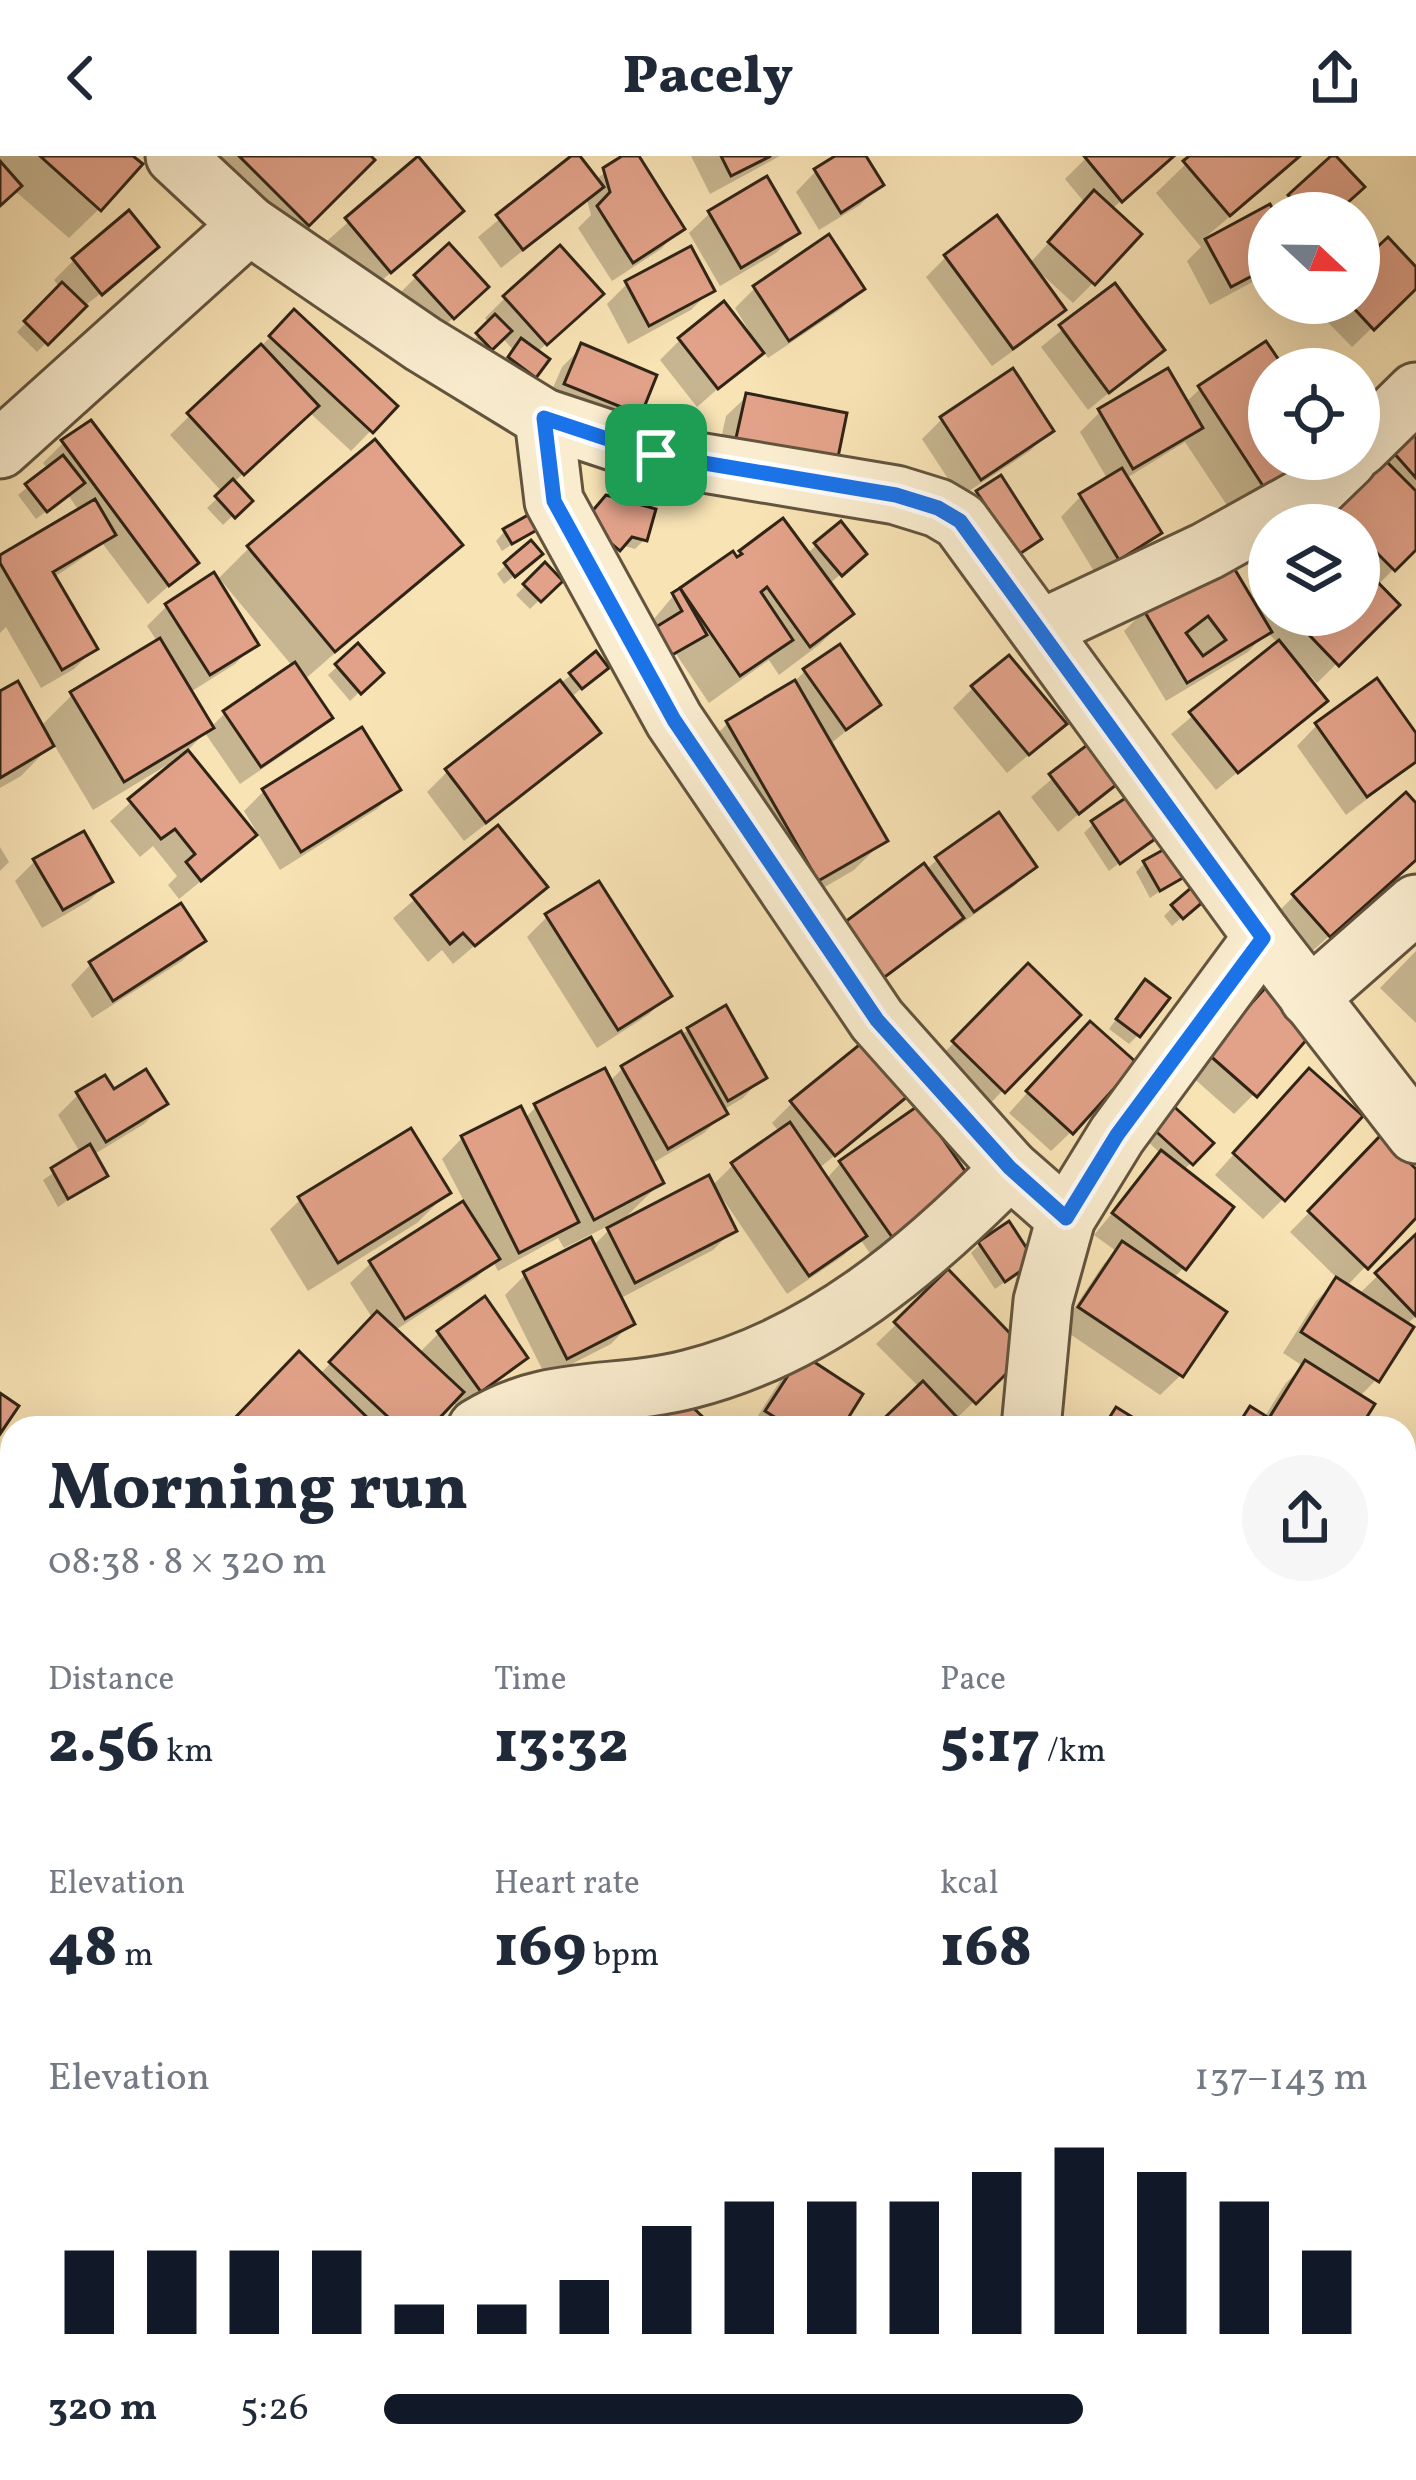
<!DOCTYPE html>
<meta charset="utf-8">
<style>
body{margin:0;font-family:Vollkorn,serif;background:#f6f6f7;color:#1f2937;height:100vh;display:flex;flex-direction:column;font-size:45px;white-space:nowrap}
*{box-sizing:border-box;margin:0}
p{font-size:39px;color:#747a83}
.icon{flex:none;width:66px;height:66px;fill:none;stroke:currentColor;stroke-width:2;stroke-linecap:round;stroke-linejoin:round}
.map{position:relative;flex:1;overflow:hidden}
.panel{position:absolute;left:0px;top:1260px;width:1416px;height:1065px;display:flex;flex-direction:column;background:#fff;border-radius:36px 36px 0 0;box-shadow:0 12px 48px #0002}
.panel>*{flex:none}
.needle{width:78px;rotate:112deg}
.buttons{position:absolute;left:1248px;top:36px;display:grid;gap:24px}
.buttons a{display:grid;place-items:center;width:132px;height:132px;border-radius:50%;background:#fff;box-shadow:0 12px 48px #0002;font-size:60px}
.pin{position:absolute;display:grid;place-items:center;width:102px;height:102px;color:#fff;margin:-51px;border-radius:24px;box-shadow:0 6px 18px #0006}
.round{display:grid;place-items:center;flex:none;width:126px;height:126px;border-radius:63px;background:#f6f6f7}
.head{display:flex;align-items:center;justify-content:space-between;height:204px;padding:0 48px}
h1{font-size:66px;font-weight:800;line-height:90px}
.metrics{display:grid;grid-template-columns:repeat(3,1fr);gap:18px;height:204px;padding:12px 48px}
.metrics div{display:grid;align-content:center}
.metrics b{font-size:60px;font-weight:800}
.metrics small{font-size:33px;font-weight:400}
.metrics p{font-size:33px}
.chart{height:336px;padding:24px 48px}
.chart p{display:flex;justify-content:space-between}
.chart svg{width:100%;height:216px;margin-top:12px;stroke:#111827;stroke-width:6}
ul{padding:0 48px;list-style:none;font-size:39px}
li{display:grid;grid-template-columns:192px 144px 1fr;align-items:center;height:90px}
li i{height:30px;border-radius:15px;background:#111827}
header{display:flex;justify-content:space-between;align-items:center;height:156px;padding:0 48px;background:#fff;font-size:54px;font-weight:800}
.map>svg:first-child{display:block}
.shadow{fill:#0003}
.building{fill:#e2a289;stroke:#302416;stroke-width:3;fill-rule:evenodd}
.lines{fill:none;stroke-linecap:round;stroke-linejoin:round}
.minor-casing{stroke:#62543e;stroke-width:63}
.minor{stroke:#faedcf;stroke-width:57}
.route-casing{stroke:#fff;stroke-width:24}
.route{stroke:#1a73e8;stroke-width:15}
</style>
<header><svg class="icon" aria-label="back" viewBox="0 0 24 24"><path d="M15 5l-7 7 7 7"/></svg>Pacely<svg class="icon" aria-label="share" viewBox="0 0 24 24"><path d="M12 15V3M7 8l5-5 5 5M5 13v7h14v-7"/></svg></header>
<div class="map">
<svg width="1416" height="2324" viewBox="0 0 1416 2324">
<rect width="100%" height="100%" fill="#f8e3b5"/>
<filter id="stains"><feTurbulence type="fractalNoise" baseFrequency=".00167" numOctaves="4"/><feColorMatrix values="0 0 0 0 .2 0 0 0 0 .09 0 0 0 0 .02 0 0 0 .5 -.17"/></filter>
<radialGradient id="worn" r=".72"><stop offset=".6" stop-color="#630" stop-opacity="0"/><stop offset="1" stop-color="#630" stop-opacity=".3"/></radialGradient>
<g class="shadow">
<polygon points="0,0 129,0 99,53 69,82 14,34 0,48"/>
<polygon points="180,0 367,0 371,4 278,98"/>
<polygon points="576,0 595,24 628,0 635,0 681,72 661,93 612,125 578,72 591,59 587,44 501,112 478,81"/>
<polygon points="691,0 780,0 710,38"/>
<polygon points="841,0 863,0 880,29 860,49 819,74 796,36 816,15"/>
<polygon points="1088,0 1170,0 1111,54 1093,127 1073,147 1036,113 1062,154 1042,174 992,210 926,121 946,101 1029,108 1085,47 1065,23"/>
<polygon points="1194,0 1301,0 1201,85 1269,52 1272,57 1269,117 1210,149 1187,105 1201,91 1156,37"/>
<polygon points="418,4 440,75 369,135 327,85"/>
<polygon points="1290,41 1334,57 1274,57"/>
<polygon points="710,57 796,77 776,97 720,130 689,77"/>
<polygon points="74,104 135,111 78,155 37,196 17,176 60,132 54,124"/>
<polygon points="1359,112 1416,115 1416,130 1352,191 1316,154 1323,147 1359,147"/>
<polygon points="416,121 465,151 433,181 396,141"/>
<polygon points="627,128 711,134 691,154 628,188 607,148"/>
<polygon points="1114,131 1161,194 1088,254 1041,191"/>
<polygon points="755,132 862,133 841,153 768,202 762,194 697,251 660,204 680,184 749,175 735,152"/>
<polygon points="505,142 580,158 536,197 534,220 525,229 501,211 513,194 502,181 481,201 469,189 490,168 485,162"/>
<polygon points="295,157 394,251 351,295 309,256 232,328 248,345 223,369 207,352 223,337 170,279"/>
<polygon points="1265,189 1281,213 1269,213 1269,303 1319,303 1236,363 1185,286 1125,323 1158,377 1138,397 1098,422 1061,361 1081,340 1108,324 1080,276 1100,256 1185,247 1200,233"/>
<polygon points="582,191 639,258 618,278 546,248 562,211"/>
<polygon points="747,240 844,259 715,311 726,260"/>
<polygon points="942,263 1050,274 1030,295 960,341 922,283"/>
<polygon points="1416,264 1416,390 1377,430 1396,449 1317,527 1307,516 1303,519 1324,545 1216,634 1171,578 1279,488 1267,476 1248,496 1166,545 1124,475 1144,455 1250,446 1269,427 1269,459 1359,459 1359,369 1314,369"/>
<polygon points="63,287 195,407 148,448 103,388 53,422 94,493 74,513 41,532 6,471 0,477 0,403 80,356 68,339 36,363 18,339 49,314 43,307"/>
<polygon points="597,352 644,384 635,393 621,389 609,402"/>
<polygon points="782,366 806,399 816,389 854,407 828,429 850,458 820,488 779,519 769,504 709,547 676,498 662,506 648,482 658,472 653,464 674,439 735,404"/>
<polygon points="534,374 502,395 496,385 505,375"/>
<polygon points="459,389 304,524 329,561 309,581 240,628 205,577 186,596 233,699 179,743 168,729 177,720 153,690 140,701 110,665 169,612 167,609 93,654 53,587 21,620 0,632 0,538 40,571 72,539 157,485 147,470 167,450 255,488 235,508 189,537 210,572 225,557 293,511 219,422 249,392"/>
<polygon points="530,407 504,428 497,418 506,409"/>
<polygon points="545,410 559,425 530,453 516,439"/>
<polygon points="358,492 380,516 350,545 328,519"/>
<polygon points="805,515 878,549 829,589 884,684 854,714 787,753 698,597 728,567 789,531"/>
<polygon points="571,519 596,521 570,542 597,577 577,597 464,685 427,636 447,616"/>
<polygon points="973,532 1043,587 1007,617 953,552"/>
<polygon points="1317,569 1416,583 1416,606 1346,659 1297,590"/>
<polygon points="1090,590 1117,625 1058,676 1031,641"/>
<polygon points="397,633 377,653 280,714 244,655 264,635"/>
<polygon points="1416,652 1416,703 1308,799 1274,760 1294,740"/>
<polygon points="1093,668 1151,683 1109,715 1084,677"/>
<polygon points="497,673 544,731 453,808 442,794 428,806 393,762"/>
<polygon points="0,691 9,706 0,715"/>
<polygon points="937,704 1033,711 1013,731 952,774 950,771 853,847 926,714"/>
<polygon points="35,705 109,725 89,745 42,772 15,725"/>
<polygon points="1145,707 1184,719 1150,742 1136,716"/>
<polygon points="1173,751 1190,754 1172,770 1164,760"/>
<polygon points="547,761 668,839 648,859 597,892 527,781"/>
<polygon points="202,785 182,805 92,862 71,829 91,808"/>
<polygon points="1416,795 1416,867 1380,832"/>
<polygon points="1028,811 1076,859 983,955 934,907"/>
<polygon points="1136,836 1138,879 1129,888 1109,873"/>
<polygon points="1246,855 1254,938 1234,958 1190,919"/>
<polygon points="689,874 763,921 743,942 723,954 725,957 704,977 651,1008 660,1027 620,1067 711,1031 733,1009 780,977 772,967 792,947 884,960 818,1013 825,1024 841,1007 948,1045 871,1099 860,1083 843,1100 787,1138 721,1040 717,1042 733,1074 713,1094 619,1143 631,1167 611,1188 546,1221 505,1139 525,1119 592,1091 618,1065 564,1092 558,1082 498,1115 493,1105 476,1122 394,1175 418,1198 439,1177 524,1201 504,1221 459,1254 452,1244 426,1272 228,1272 300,1199 319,1219 373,1163 350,1127 371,1107 465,1047 442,1003 462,982 524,963 536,951 609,926 623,912"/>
<polygon points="1070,889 1071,976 1051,995 1009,957"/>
<polygon points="1290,936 1283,1043 1263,1063 1215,1019"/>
<polygon points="113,937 164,948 144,968 93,999 104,1019 58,1051 43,1024 81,998 58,959 78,939"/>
<polygon points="1169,950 1210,987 1183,1015 1183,1112 1173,1123 1181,1219 1160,1239 1061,1172 1103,1109 1116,1095 1094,1079 1161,998 1142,980"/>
<polygon points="1381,983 1416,1017 1416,1057 1346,1131 1358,1139 1416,1082 1416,1160 1406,1169 1410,1172 1376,1224 1359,1241 1356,1272 1232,1272 1250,1254 1264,1262 1285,1228 1303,1210 1283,1197 1316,1145 1338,1123 1290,1076"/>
<polygon points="447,1037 417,1067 308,1135 270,1073 300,1044"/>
<polygon points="980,1088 1022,1114 995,1133 971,1097"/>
<polygon points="948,1118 1024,1196 955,1264 963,1272 878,1272 920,1232 876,1188"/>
<polygon points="802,1202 839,1272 750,1272 782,1222"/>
<polygon points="611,1262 621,1272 601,1272"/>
<polygon points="12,1319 12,1404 0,1393 0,1332"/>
<polygon points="1416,1397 1416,1553 1404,1568 1404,1469 1412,1461 1404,1454 1404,1413"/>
<polygon points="12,1421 12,1522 0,1540 0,1430"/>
<polygon points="12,1551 12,1644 4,1652 0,1648 0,1566"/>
<polygon points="1416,1696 1416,1813 1404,1825 1404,1708"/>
<polygon points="12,1820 12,1854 0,1842 0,1832"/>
<polygon points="1404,1876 1416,1888 1416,2025 1404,2037"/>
<polygon points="12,2118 12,2313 23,2313 11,2324 0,2324 0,2126"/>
<polygon points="1416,2186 1416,2243 1404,2255 1404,2198"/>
<polygon points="1416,2294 1416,2324 1385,2324 1396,2313 1404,2313 1404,2305"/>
<polygon points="158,2313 474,2313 482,2324 160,2324"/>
<polygon points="630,2313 767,2313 757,2324 642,2324"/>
<polygon points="787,2313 825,2313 816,2324 778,2324"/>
<polygon points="1191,2313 1351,2313 1340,2324 1200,2324"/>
</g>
<g class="building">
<polygon points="40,0 133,0 143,8 101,55"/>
<polygon points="239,0 371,0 375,4 309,70"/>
<polygon points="418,0 464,55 391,117 345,62"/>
<polygon points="571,0 580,0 604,31 523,94 496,59"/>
<polygon points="622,0 639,0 685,73 633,107 597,50 610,36 603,12"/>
<polygon points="721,0 771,0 731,20"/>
<polygon points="835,0 866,0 884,29 841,57 814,13"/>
<polygon points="1084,0 1174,0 1122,46"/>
<polygon points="1189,0 1300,0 1230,60 1183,5"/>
<polygon points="1331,0 1336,0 1365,31 1336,57 1305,57 1288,39"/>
<polygon points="0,5 22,30 0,50"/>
<polygon points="767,20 800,77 741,112 708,55"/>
<polygon points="1094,34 1142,78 1095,129 1048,86"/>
<polygon points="1270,48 1275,57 1269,57 1269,111 1231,131 1205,83"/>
<polygon points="129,54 159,91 102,139 72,102"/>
<polygon points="997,59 1066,154 1013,193 944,99"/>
<polygon points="829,78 865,133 789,185 753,130"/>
<polygon points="1388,81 1416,111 1416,133 1374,174 1349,147 1359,147 1359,108"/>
<polygon points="449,87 489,131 454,163 414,119"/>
<polygon points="560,89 604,138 547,189 503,140"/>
<polygon points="691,90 715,135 649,170 625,125"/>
<polygon points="62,126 87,150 48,189 24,165"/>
<polygon points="1115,127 1165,194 1109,237 1059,169"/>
<polygon points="724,145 764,197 718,233 678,182"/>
<polygon points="294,153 398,250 373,277 269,180"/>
<polygon points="495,158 512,175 492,194 476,177"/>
<polygon points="521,182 550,203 536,222 508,201"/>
<polygon points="1266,185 1285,213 1269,213 1269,303 1317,303 1267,336 1198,230"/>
<polygon points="581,187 657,219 641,259 564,228"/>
<polygon points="261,188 319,250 244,319 187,257"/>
<polygon points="1013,212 1054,275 981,324 940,261"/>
<polygon points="1168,212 1203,272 1133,313 1098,253"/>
<polygon points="746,237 847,257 836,311 734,291"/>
<polygon points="1416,260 1416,322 1385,287"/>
<polygon points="91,264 199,407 169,430 61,284"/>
<polygon points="375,283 463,389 335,496 247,390"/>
<polygon points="63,299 85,327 47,356 25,328"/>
<polygon points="1380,299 1416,335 1416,394 1395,415 1359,379 1359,369 1349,369 1330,349"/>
<polygon points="1122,312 1162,377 1119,404 1079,338"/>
<polygon points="1001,319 1042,383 1018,399 976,335"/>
<polygon points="233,323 253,345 235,362 215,340"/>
<polygon points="606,339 656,353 647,385 632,381 620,395 584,365"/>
<polygon points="95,343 116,379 53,416 98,493 62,514 0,407 0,399"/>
<polygon points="528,359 537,374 512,388 503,373"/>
<polygon points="783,362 854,458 810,491 767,431 761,436 793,484 740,520 680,432 733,395 737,401 742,398 739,395"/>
<polygon points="841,365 867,398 842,420 814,387"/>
<polygon points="531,384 543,398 515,421 504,407"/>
<path d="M1228,402L1272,476L1187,527L1143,453ZM1208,460L1226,484L1203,500L1186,477Z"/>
<polygon points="545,406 563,425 541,446 523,428"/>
<polygon points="1359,407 1400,449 1339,510 1290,459 1359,459"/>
<polygon points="214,416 259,489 210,519 165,448"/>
<polygon points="680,432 707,479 672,499 656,471 682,455 672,437"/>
<polygon points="160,482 214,572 124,626 70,536"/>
<polygon points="1279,484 1328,545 1238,617 1189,556"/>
<polygon points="358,487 384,517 361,538 335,508"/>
<polygon points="840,488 881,549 846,574 803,513"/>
<polygon points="596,495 609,512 582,533 569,517"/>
<polygon points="1009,499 1067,568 1029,599 971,530"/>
<polygon points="295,506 333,562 261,611 223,555"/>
<polygon points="1377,522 1416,577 1416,606 1367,641 1315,567"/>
<polygon points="560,524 601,577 486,667 445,613"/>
<polygon points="795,524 888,685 818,725 726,565"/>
<polygon points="18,525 54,590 0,622 0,535"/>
<polygon points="362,571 401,634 301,696 262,633"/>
<polygon points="1091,586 1121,625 1079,658 1049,618"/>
<polygon points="188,594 257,679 201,725 186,706 195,698 175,673 161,683 128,643"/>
<polygon points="1406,636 1416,647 1416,704 1330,781 1292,738"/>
<polygon points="1127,641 1155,683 1120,708 1091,665"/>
<polygon points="999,656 1037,711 974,756 935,701"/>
<polygon points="498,669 548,731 475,790 463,777 450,788 411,739"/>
<polygon points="84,675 113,726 63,754 33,703"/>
<polygon points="1172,689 1188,719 1160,735 1143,705"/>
<polygon points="924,707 964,762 874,829 833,775"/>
<polygon points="599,725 672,840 618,874 545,758"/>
<polygon points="1192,731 1204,745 1183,763 1171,749"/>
<polygon points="181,747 206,785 113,845 89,806"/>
<polygon points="1028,807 1081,859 1005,937 952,885"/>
<polygon points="1145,823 1170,842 1140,881 1116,863"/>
<polygon points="1266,831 1315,874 1257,941 1207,897"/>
<polygon points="726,849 767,922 728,945 687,872"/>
<polygon points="1090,865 1137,907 1073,978 1026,935"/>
<polygon points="681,875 728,958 668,993 621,910"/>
<polygon points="864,885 908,940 835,1000 790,945"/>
<polygon points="605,912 664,1027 594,1064 534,948"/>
<polygon points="1309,912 1363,960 1285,1045 1233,997"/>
<polygon points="146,913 168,948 106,986 76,936 105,919 114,933"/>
<polygon points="1169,946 1214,987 1193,1009 1149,969"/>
<polygon points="919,949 972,1025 892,1081 839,1005"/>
<polygon points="521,950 579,1066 519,1097 461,980"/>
<polygon points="790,966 867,1080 809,1120 731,1007"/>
<polygon points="411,972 451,1037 338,1107 298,1041"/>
<polygon points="1381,979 1416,1013 1416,1062 1368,1113 1308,1055"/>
<polygon points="90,988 108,1020 68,1043 51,1012"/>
<polygon points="1161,994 1234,1051 1186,1114 1112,1057"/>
<polygon points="709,1019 737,1075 635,1127 607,1072"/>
<polygon points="463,1045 500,1103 405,1163 369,1105"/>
<polygon points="1009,1065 1035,1105 1005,1126 978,1086"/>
<polygon points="1416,1078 1416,1160 1375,1117"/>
<polygon points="591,1081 635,1168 567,1203 523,1116"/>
<polygon points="1122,1085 1227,1156 1183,1221 1078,1151"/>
<polygon points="948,1113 1028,1196 976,1248 894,1166"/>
<polygon points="1336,1121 1414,1171 1379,1226 1301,1176"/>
<polygon points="485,1140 528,1202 481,1236 437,1175"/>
<polygon points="377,1155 464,1236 430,1272 400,1272 329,1206"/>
<polygon points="299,1195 378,1272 233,1272 229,1268"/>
<polygon points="802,1198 863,1238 842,1272 792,1272 765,1255"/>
<polygon points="1305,1204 1375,1248 1360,1272 1236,1272 1250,1250 1269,1262"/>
<polygon points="923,1225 967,1272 874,1272"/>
<polygon points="667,1227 705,1263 697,1272 646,1272 636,1263"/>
<polygon points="0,1237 19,1250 0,1278"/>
<polygon points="1116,1251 1150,1272 1103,1272"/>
<polygon points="12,1317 12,1365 0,1354 0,1330"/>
<polygon points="10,1416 12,1418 12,1510 0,1501 0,1429"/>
<polygon points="1414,1455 1416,1557 1404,1573 1404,1468"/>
<polygon points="12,1552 12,1622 0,1613 0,1567"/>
<polygon points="1416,1692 1416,1761 1404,1750 1404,1704"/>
<polygon points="1404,1784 1416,1796 1416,1817 1404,1830"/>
<polygon points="1404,1871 1416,1884 1416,1990 1404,1977"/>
<polygon points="1404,2061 1416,2074 1416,2158 1404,2169"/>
<polygon points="12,2114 12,2239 0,2221 0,2122"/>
<polygon points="1404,2215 1416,2227 1416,2248 1404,2259"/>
<polygon points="0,2249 12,2266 12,2313 24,2313 9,2324 0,2324"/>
<polygon points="204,2313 366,2313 375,2324 212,2324"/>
<polygon points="386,2313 477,2313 485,2324 394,2324"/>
<polygon points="671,2313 749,2313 761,2324 683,2324"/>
<polygon points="872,2313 968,2313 959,2324 863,2324"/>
<polygon points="1094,2313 1177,2313 1193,2324 1086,2324"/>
<polygon points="1245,2313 1353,2313 1340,2324 1254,2324"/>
</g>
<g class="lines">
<defs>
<g id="minor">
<polyline points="175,0 249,69 423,188 544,262 656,299 896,339 938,352 960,365 1263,781 1416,978"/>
<polyline points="544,262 554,345 674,564 877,864 1010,1013 1066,1062"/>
<polyline points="1359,292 1416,236"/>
<polyline points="0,293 249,69"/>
<polyline points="1041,473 1207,395 1315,335 1348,303"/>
<polyline points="1309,842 1416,748"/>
<path d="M477,1272C549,1227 613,1243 690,1223C819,1190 919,1105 1010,1013"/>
<polyline points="1031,1272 1043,1145 1066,1062 1117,979 1263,781"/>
<polyline points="0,1726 12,1720"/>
<polyline points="1404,2044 1416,2055"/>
<polyline points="0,2069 12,2083"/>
<polyline points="167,2313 174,2324"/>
<polyline points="843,2324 851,2313"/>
</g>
</defs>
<use href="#minor" class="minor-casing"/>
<use href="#minor" class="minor"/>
</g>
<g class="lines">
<defs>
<polygon id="route" points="544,262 656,299 896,339 938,352 960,365 1263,782 1117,979 1066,1062 1010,1012 877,864 674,564 554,345"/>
</defs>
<use href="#route" class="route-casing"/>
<use href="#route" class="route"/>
</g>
<rect width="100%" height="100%" filter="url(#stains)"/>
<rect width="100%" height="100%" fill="url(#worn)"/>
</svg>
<div class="buttons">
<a><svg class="needle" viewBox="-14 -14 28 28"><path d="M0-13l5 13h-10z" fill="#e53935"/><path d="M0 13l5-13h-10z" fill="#747a83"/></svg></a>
<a><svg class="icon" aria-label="locate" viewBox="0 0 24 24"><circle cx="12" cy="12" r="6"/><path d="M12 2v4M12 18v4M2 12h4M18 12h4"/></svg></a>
<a><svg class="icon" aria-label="layers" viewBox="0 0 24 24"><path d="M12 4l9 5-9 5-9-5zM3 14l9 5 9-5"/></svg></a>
</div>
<div class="pin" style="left:656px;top:299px;background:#1e9e55"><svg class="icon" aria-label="arrive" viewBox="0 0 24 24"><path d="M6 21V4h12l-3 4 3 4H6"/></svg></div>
<section class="panel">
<div class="head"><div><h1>Morning run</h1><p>08:38 · 8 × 320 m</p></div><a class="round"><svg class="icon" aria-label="share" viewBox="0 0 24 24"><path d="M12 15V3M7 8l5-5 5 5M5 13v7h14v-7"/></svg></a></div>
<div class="metrics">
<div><p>Distance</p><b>2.56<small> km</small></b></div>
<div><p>Time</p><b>13:32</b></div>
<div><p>Pace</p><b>5:17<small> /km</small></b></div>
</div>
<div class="metrics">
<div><p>Elevation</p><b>48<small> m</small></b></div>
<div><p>Heart rate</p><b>169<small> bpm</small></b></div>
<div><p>kcal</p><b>168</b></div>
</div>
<div class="chart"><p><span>Elevation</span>137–143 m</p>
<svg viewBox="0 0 160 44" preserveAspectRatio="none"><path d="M5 44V27M15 44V27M25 44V27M35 44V27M45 44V38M55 44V38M65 44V33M75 44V22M85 44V17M95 44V17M105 44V17M115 44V11M125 44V6M135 44V11M145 44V17M155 44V27"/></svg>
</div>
<ul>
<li><b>320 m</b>5:26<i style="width:71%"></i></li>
</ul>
</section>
</div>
